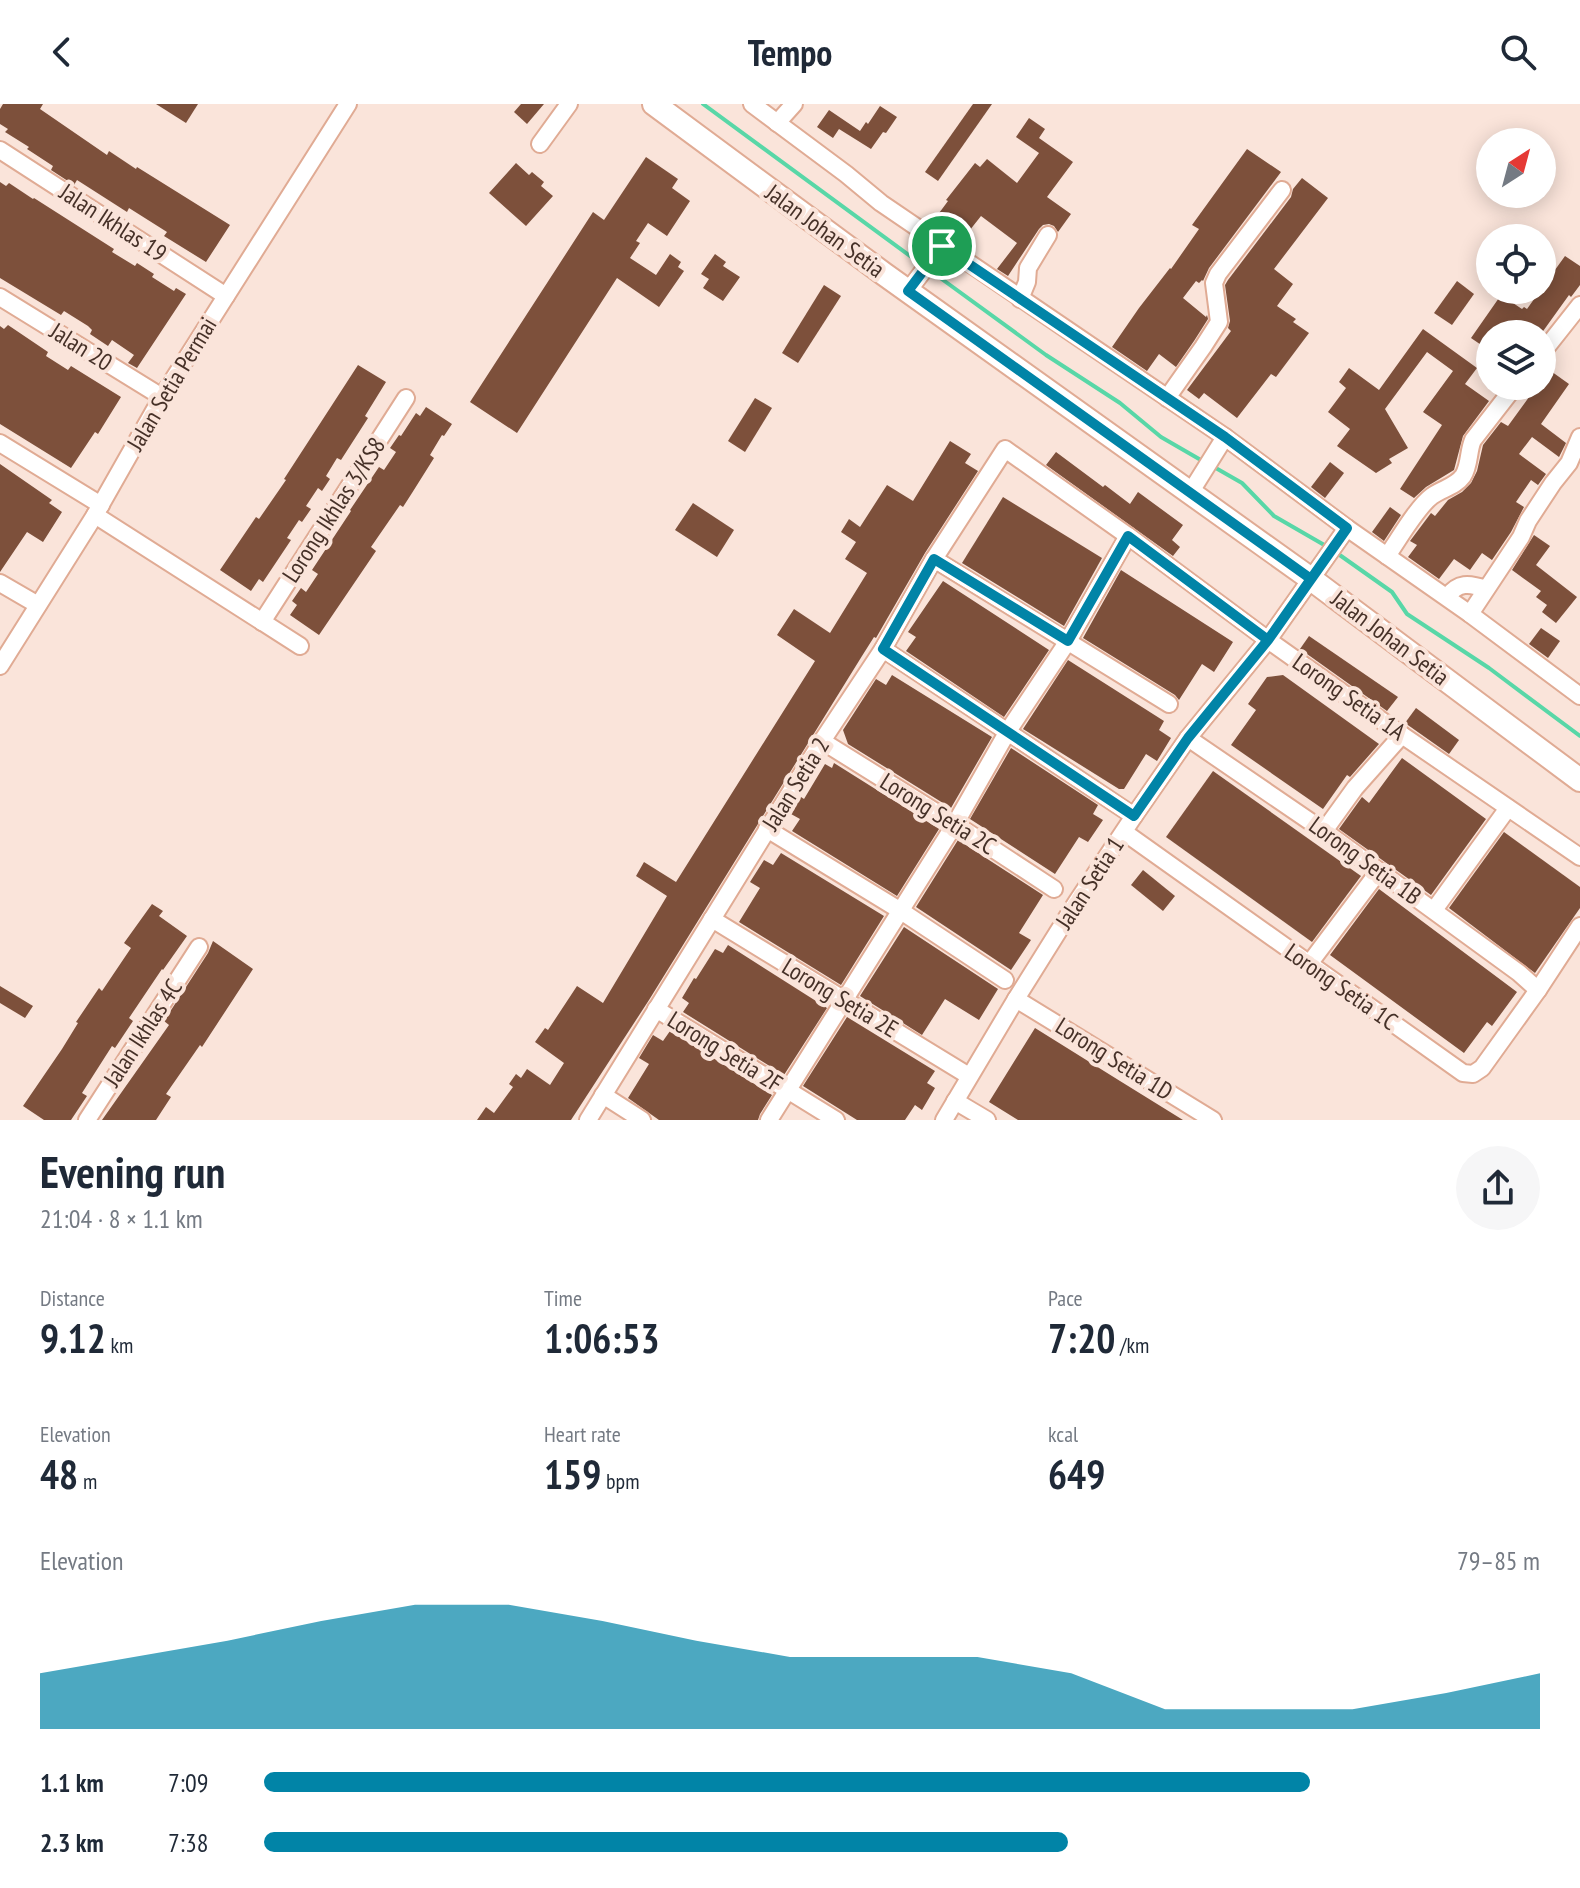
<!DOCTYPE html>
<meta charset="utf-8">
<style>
body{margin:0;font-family:"PT Sans Narrow",sans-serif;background:#f6f6f7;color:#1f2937;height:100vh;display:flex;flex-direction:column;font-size:30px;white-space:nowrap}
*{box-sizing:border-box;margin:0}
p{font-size:26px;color:#747a83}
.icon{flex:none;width:44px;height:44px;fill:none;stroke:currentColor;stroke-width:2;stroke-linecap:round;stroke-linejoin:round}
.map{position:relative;height:1016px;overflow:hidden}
.sheet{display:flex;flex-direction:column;background:#fff;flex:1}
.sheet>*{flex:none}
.needle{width:52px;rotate:36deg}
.fabs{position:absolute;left:1476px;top:24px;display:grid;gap:16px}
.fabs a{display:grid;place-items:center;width:80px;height:80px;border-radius:50%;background:#fff;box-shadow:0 4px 20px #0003;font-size:40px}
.pin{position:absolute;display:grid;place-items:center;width:68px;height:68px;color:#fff;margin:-34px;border:4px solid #fff;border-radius:50%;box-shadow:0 2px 8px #0007}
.round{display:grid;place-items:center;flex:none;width:84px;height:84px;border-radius:42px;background:#f6f6f7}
.headline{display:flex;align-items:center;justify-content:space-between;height:136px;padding:0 40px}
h1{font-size:44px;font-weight:700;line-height:60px}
.figures{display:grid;grid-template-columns:repeat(3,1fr);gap:12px;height:136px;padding:8px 40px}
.figures div{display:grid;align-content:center}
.figures b{font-size:40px;font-weight:700}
.figures small{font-size:22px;font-weight:400}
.figures p{font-size:22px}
.chart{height:224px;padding:16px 40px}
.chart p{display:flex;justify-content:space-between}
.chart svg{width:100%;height:144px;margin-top:8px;fill:#0184a7;opacity:.7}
ul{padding:0 40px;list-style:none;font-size:26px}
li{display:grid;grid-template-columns:128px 96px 1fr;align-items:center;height:60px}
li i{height:20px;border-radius:10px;background:#0184a7}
header{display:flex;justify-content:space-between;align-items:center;height:104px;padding:0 40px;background:#fff;font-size:36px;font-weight:700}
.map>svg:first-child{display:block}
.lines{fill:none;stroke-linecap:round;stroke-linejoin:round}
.stream{stroke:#58d7a7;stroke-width:4}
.building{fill:#7d503b}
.street-casing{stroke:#e0ab94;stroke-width:20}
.secondary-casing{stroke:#e0ab94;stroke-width:26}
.street{stroke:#fff;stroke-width:16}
.secondary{stroke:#fff;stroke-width:22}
.route-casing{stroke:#fff;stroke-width:16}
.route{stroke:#0184a7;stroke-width:10}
.labels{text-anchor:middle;stroke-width:8;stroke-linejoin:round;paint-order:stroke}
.street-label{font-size:24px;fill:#463128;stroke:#fae4da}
</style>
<header><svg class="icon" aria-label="back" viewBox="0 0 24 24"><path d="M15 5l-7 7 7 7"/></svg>Tempo<svg class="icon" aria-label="search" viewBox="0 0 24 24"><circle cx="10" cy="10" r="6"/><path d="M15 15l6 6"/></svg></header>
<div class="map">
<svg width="1580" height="1016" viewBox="0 0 1580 1016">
<rect width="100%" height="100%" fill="#fae4da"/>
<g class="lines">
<g class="stream">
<polyline points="703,0 921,160"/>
<polyline points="928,165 1046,251 1120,299 1161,333 1206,359"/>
<polyline points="1214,363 1242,379 1274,412 1326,442"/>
<polyline points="1334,447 1392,488 1407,510 1489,564 1580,632"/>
</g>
</g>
<g class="building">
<polygon points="3,0 43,0 40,5 107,51 109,47 136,65 137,63 230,121 206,158 164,132 167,128 129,104 127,108 77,76 74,81 51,66 53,62 27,45 29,43 5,28 8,25 0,20 0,5"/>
<polygon points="156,0 198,0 186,19"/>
<polygon points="521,0 544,0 527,20 514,8"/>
<polygon points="973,0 992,0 938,77 925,68"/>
<polygon points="880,2 897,13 886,29 883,28 871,45 839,25 833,34 817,23 829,6 860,27 866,18 868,20"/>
<polygon points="1029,14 1045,25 1039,34 1073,58 1047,93 1071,110 1058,128 1054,122 1049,120 1043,121 1039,125 1008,172 997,165 1017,139 981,112 962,136 951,128 948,131 931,120 948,97 946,96 975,59 980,63 987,55 1017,79 1039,49 1016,33"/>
<polygon points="1247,45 1281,68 1209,164 1203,177 1202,176 1199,179 1196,177 1183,194 1206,213 1207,211 1208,215 1194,237 1176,263 1159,250 1147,267 1112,243 1139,204 1170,164 1171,165 1199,125 1192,121"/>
<polygon points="646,53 678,75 672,84 690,97 667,132 648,119 636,137 640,139 630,154 656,171 670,150 681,158 678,163 684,167 659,203 617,174 517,329 470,298 593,108 604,116"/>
<polygon points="516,59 529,71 532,68 544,78 541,82 553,92 526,122 489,89"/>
<polygon points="1302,74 1328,94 1274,165 1293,180 1277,202 1296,215 1293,218 1309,229 1276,273 1271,270 1237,314 1204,289 1199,295 1187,286 1231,227 1228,224 1230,217 1225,181 1228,176 1291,93 1293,85"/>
<polygon points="0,78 6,82 9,79 33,95 34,94 114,145 112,148 135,162 137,159 154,170 152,173 174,187 176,184 186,190 137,264 128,259 134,251 112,236 108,242 90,230 92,226 88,222 64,207 61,211 0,174"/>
<polygon points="715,150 726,158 723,162 740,173 723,197 703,184 709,175 701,170"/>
<polygon points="1565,152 1580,162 1580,181 1571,193 1569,191 1541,230 1490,230 1490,247 1471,234 1501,191 1522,205 1524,203 1527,205"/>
<polygon points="1457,177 1474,190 1452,221 1434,209"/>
<polygon points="824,181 841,192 798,259 782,249"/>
<polygon points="8,221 48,248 46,252 68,266 71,262 121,293 98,330 95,328 71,364 0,320 0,222 4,225"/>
<polygon points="1423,225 1477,264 1465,280 1489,297 1463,332 1454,366 1426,383 1414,394 1400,385 1442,321 1423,308 1453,267 1427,248 1385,305 1408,344 1389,355 1392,359 1376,369 1337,342 1350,325 1328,308 1346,284 1339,278 1349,264 1379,286"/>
<polygon points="358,261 386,278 365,312 368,314 341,356 337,354 326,372 330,375 322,387 318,384 306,402 311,405 302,418 299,416 287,434 291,436 263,478 259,475 251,487 220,466 256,413 259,415 286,376 284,375"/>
<polygon points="1548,265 1569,280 1541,320 1566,339 1559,353 1532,333 1519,350 1546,370 1538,381 1531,376 1516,398 1524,403 1511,428 1492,456 1482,449 1470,466 1454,455 1439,475 1408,453 1417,441 1410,437 1431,409 1435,412 1448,396 1462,388 1471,379 1477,367 1483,341 1501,318 1508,322 1537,282 1542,282 1542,274"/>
<polygon points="755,294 772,304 745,348 728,337"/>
<polygon points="426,303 452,320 444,332 442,331 430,351 434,354 412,389 403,403 400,401 371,443 376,447 319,531 290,511 297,501 292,497 301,484 306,488 318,470 312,466 351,407 350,406 379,363 384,366 396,348 390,344 399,331 401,332 416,309 420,312"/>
<polygon points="950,337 971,350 965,359 978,367 925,449 876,534 874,533 862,552 649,896 571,1016 477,1016 486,1003 494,1009 513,983 509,980 516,970 521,974 527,965 550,981 564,959 535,938 545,924 548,926 577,882 603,899 667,792 636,772 644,758 676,778 815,557 777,531 794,505 830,529 867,469 845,455 856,438 841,428 849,415 860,423 887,381 913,397"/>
<polygon points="1056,348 1103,383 1105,381 1130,400 1138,388 1183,421 1172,436 1180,443 1173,452 1046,361"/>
<polygon points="1330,358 1344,369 1325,394 1311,383"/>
<polygon points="0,360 52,396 49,399 62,408 43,438 27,428 0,468"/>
<polygon points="1003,393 1102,454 1064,522 962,459"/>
<polygon points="693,399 734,426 717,453 675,426"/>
<polygon points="1390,403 1401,411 1384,437 1372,428"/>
<polygon points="1534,431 1550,442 1536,461 1577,493 1556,519 1542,508 1547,501 1536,493 1541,487 1512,466"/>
<polygon points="1121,466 1233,538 1214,568 1202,560 1179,596 1175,591 1083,534"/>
<polygon points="943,477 1049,546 1004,613 906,547 916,533 908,528"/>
<polygon points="1541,524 1560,537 1548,554 1529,540"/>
<polygon points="1309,532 1398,593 1387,607 1300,545"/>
<polygon points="1068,556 1164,617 1159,626 1171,634 1157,657 1146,650 1124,685 1119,685 1023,625"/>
<polygon points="892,571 992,633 951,704 848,640 843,626 876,575 886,581"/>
<polygon points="1283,571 1379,640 1350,673 1347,671 1323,705 1231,641 1256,606 1248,600 1267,573"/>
<polygon points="1416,604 1459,636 1449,650 1405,619"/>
<polygon points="1011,644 1098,701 1093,710 1103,716 1088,738 1079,733 1055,770 970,715"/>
<polygon points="1402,654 1486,715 1431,791 1339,725 1362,693 1369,699"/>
<polygon points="834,659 939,725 897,792 792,727 800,715 791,710 801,693 804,695 825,660 832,664"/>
<polygon points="1213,667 1361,772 1312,838 1166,733"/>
<polygon points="1504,728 1580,783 1580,804 1535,869 1449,804"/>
<polygon points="958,736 1043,791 1019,829 1031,836 1011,866 916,803"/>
<polygon points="781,749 884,812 841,881 739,818 760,784 750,778 764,756 773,761"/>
<polygon points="1143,766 1175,792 1163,807 1131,781"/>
<polygon points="1379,785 1517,888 1492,922 1487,918 1464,949 1330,851"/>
<polygon points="152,800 163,807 159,812 187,832 163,866 162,865 129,914 133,917 115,944 112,942 82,989 87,992 71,1016 44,1016 23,1002 62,945 78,919 76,918 99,884 102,887 131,844 124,839"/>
<polygon points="904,823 998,885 979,916 945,895 922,931 860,892"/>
<polygon points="213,837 253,865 202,943 200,941 166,990 171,993 156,1016 102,1016 169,921 164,917 208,849"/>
<polygon points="728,841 827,904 784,971 683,908 689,899 682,894 694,874 696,875 715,845 723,849"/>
<polygon points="0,882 33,902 25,914 0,899"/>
<polygon points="847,913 935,967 927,979 935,984 922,1006 915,1001 905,1016 857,1016 803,982"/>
<polygon points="1035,924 1120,977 1183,1016 1018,1016 989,998"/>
<polygon points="670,927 772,991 760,1010 758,1016 659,1016 628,994 649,960 639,954 653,931 663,937"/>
</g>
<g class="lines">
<defs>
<g id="street">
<polyline points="752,0 846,70 881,99 1225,333 1347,424 1470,510 1580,592"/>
<polyline points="777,19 794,0"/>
<polyline points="540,40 569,0"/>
<polyline points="0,46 226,192"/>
<polyline points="908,187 942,142"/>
<polyline points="0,193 162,293"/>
<polyline points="1020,195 1027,178 1028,164 1048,131"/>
<polyline points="1542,249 1580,201"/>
<polyline points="1167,294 1203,243 1219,218 1214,179 1218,170 1282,86"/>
<polyline points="0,339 101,401"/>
<polyline points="1190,389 1225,333"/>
<polyline points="95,411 300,542"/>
<path d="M1387,452C1399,435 1417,403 1432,392C1443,384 1455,383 1463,372C1470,361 1468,347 1473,336L1515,282"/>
<polyline points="934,455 1169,600"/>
<polyline points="0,479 38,501"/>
<path d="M1447,493C1458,478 1469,479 1486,485"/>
<polyline points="1470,510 1521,433 1528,417 1553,379 1569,359 1580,333"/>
<polyline points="262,518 406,294"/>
<polyline points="883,545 1134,712"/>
<polyline points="0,562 95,411 162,293 348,0"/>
<polyline points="1188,634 1324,727 1519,869 1538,886"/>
<polyline points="822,637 955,720 1054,785"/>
<polyline points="767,725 901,807 1005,876"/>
<polyline points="1324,727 1355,684 1402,631"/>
<polyline points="1124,728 1463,969 1473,970 1482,964 1538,886 1580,822"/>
<polyline points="1434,806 1508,704"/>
<polyline points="712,815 969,972"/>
<polyline points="1309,860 1379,767"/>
<polyline points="1016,895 1213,1016"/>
<polyline points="656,905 836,1016"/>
<polyline points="603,991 642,1016"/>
<polyline points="955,997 987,1016"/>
<polyline points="87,1016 199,843"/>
<polyline points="588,1016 822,637 883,545 934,455 1005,345 1128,432 1268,536 1402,631 1580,753"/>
<polyline points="769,1016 955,720 1008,627 1068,537 1128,432"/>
<polyline points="944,1016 1016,895 1076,799 1134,712 1188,634 1268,536 1347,424"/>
</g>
<polyline id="secondary" points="654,0 884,170 1311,475 1580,676"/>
</defs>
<use href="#street" class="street-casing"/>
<use href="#secondary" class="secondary-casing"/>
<use href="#street" class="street"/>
<use href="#secondary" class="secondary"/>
</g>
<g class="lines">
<defs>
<polyline id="route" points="942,142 908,187 1311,475 1268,536 1188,634 1134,712 883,545 934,455 1068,537 1128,432 1268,536 1347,424 1225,333 942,142"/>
</defs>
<use href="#route" class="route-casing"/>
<use href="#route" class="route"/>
</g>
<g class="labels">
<g class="street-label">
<text transform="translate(113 119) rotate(33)" y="8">Jalan Ikhlas 19</text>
<text transform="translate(825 127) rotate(36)" y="8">Jalan Johan Setia</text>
<text transform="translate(81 243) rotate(32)" y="8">Jalan 20</text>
<text transform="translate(172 280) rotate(-59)" y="8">Jalan Setia Permai</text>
<text transform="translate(334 406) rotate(-57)" y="8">Lorong Ikhlas 3/KS8</text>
<text transform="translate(1390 534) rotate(37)" y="8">Jalan Johan Setia</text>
<text transform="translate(1349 593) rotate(35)" y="8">Lorong Setia 1A</text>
<text transform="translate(796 680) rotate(-58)" y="8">Jalan Setia 2</text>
<text transform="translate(938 710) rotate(32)" y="8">Lorong Setia 2C</text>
<text transform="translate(1365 757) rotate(36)" y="8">Lorong Setia 1B</text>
<text transform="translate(1090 779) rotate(-57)" y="8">Jalan Setia 1</text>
<text transform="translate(1341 883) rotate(35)" y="8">Lorong Setia 1C</text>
<text transform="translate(840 894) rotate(31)" y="8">Lorong Setia 2E</text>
<text transform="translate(143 929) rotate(-57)" y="8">Jalan Ikhlas 4C</text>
<text transform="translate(725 948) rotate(32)" y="8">Lorong Setia 2F</text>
<text transform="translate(1114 955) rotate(32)" y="8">Lorong Setia 1D</text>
</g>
</g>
</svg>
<div class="fabs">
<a><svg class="needle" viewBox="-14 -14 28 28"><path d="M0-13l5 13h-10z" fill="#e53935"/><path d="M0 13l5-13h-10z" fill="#747a83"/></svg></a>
<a><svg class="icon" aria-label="locate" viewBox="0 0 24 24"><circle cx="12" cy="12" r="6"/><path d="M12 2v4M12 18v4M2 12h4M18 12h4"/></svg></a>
<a><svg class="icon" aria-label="layers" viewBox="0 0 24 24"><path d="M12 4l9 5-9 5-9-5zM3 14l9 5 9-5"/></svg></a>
</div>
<div class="pin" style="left:942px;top:142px;background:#1e9e55"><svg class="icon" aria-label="arrive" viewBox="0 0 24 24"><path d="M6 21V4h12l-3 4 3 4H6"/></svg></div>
</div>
<section class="sheet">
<div class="headline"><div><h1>Evening run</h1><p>21:04 · 8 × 1.1 km</p></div><a class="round"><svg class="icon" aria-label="share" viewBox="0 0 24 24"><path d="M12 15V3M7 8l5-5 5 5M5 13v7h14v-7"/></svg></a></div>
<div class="figures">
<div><p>Distance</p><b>9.12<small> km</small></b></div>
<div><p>Time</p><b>1:06:53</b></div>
<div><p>Pace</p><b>7:20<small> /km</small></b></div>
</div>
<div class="figures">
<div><p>Elevation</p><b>48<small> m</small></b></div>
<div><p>Heart rate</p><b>159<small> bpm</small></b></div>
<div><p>kcal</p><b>649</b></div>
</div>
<div class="chart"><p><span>Elevation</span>79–85 m</p>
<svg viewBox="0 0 160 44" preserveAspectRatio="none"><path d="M0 44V27L10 22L20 17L30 11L40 6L50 6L60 11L70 17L80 22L90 22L100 22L110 27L120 38L130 38L140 38L150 33L160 27V44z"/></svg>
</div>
<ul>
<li><b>1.1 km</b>7:09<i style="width:82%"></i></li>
<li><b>2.3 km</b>7:38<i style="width:63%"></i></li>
</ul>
</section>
